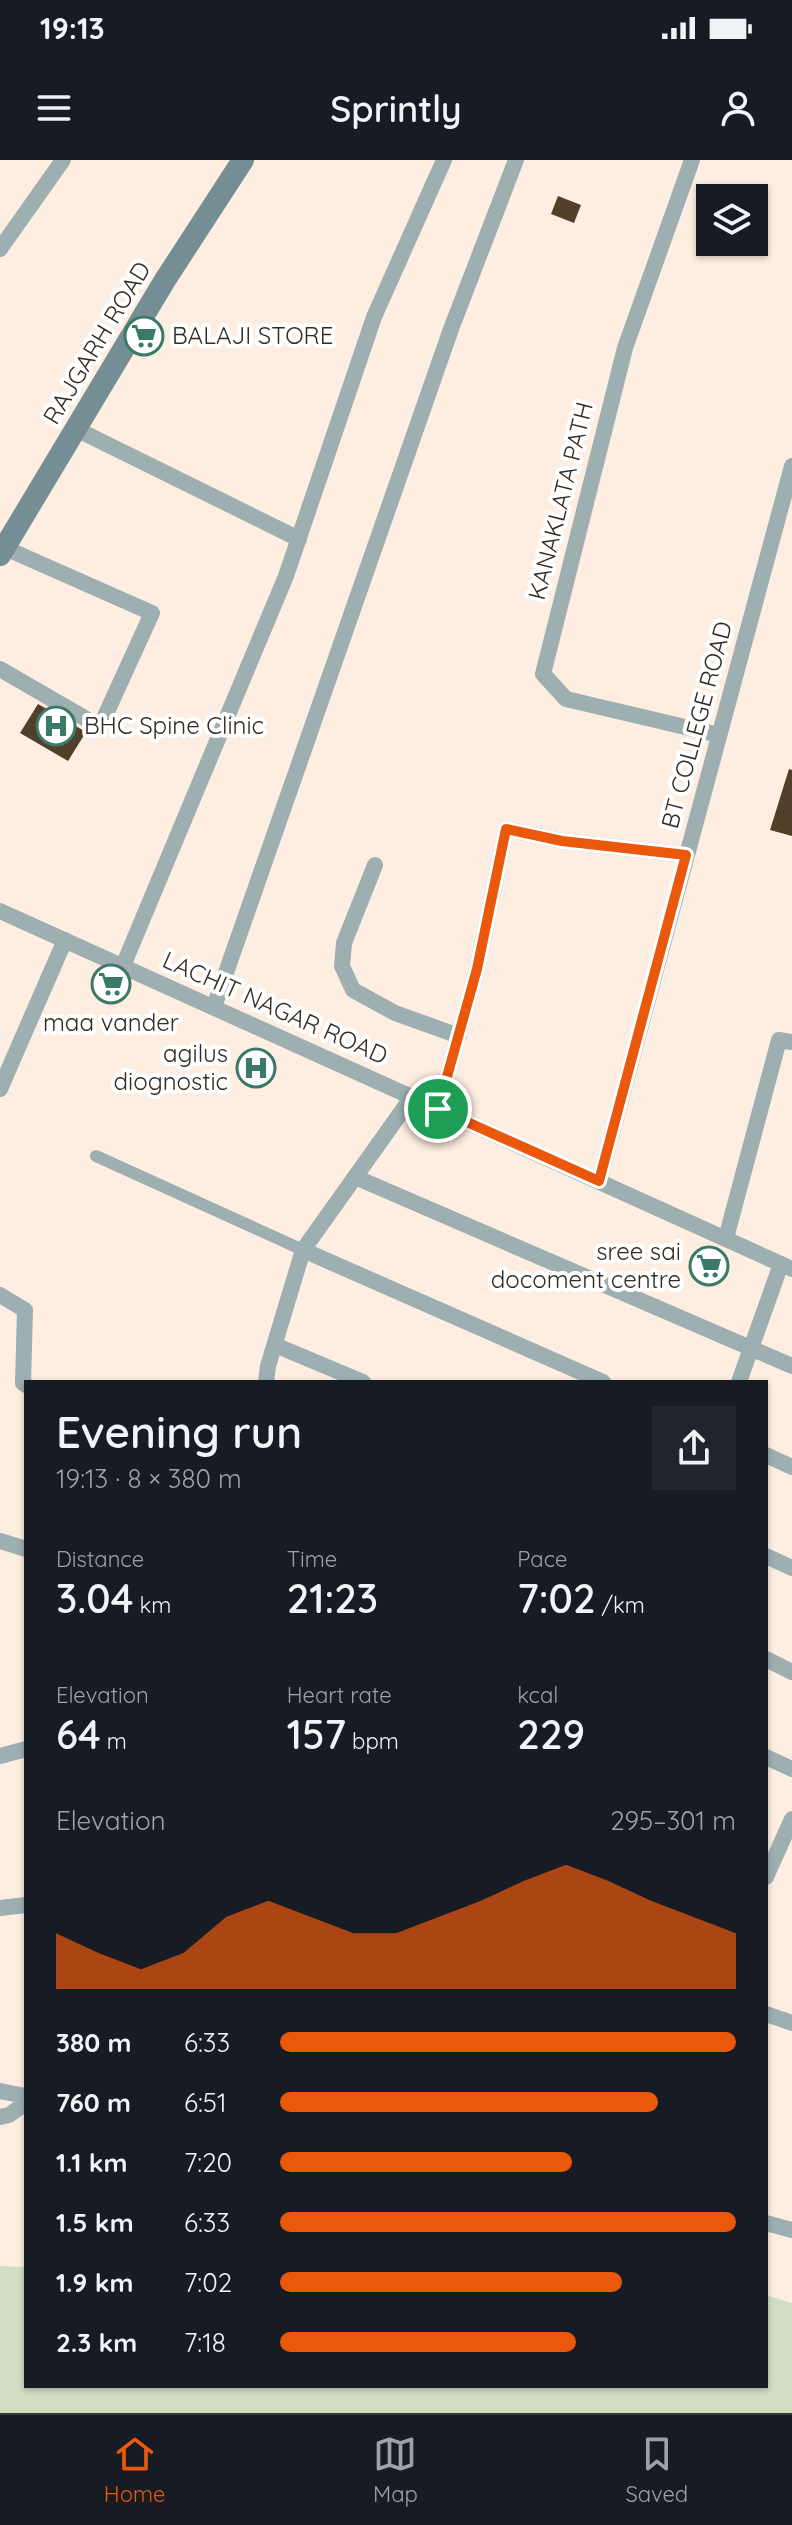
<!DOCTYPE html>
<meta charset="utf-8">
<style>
body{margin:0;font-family:Quicksand,sans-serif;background:#20242c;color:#f1f3f6;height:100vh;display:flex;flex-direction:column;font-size:30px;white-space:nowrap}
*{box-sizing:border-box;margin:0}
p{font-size:26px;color:#9ea1a6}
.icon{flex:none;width:44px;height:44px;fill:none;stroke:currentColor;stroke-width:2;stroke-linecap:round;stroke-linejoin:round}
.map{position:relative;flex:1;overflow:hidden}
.sheet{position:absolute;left:24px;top:1220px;width:744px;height:1008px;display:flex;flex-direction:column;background:#171b24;border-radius:0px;box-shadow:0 2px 6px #0004}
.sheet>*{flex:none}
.fabs{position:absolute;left:696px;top:24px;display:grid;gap:16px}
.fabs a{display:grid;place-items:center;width:72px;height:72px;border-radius:0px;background:#171b24;box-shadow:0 2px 6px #0004;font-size:40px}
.pin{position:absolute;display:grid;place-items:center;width:68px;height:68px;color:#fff;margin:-34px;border:4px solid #fff;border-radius:50%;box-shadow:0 2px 8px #0007}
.round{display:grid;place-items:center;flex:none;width:84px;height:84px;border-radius:0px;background:#20242c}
.overview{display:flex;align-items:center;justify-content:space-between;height:136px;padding:0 32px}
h1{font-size:44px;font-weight:600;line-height:60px}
.figures{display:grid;grid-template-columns:repeat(3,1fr);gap:12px;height:136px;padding:8px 32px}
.figures div{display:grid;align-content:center}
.figures b{font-size:40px;font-weight:600}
.figures small{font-size:22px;font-weight:400}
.figures p{font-size:22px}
.chart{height:224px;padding:16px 32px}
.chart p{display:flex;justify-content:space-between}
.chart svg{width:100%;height:144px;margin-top:8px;fill:#ea580c;opacity:.7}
ul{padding:0 32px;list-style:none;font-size:26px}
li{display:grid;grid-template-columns:128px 96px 1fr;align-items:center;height:60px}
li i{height:20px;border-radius:10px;background:#ea580c}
.status{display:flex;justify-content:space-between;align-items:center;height:56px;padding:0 40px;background:#171b24;direction:ltr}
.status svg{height:22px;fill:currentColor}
header{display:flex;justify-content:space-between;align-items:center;height:104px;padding:0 32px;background:#171b24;font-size:36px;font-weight:600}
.tabs{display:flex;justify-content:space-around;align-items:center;height:112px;border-top:2px solid #363941;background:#171b24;font-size:22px;color:#9ea1a6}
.tabs a{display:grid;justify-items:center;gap:4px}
.tabs .on{color:#ea580c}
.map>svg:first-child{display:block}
.green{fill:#d0dfc2}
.building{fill:#523f29}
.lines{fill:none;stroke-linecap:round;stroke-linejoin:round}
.pedestrian{stroke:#9eafb2;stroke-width:12}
.minor{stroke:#9eafb2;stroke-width:16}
.secondary{stroke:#758e93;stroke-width:22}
.route-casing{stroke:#fff;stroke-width:16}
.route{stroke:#ea580c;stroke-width:10}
.labels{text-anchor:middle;stroke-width:8;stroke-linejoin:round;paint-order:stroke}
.poi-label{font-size:24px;fill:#322b24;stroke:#fff;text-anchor:start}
.street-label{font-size:24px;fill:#322b24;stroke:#fff}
</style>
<div class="status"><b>19:13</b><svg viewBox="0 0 49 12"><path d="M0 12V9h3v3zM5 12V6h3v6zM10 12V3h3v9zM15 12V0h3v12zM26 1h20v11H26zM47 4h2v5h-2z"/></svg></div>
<header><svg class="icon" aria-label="menu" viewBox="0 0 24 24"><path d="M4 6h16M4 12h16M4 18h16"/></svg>Sprintly<svg class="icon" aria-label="person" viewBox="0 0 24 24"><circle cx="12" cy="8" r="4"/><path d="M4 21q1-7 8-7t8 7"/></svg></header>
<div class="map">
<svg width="792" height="2253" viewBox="0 0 792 2253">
<rect width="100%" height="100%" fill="#feeee1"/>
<polygon class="green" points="0,2106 26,2107 26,2226 766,2226 766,2135 792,2143 792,2253 0,2253"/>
<g class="building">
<polygon points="558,36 581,45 574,63 551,54"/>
<polygon points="38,544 86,572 68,601 20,573"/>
<polygon points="789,609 792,610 792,676 770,670"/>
</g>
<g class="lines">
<polyline class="pedestrian" points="96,996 303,1090"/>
<g class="minor">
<polyline points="692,0 625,188 543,514 566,539 719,575"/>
<polyline points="0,89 63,0"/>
<polyline points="76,269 299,379"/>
<polyline points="0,509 100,567 152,453 5,388"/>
<polyline points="375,705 344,783 342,806 353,830 395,853 459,876"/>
<polyline points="0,751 792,1109"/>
<polyline points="123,806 286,416 374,157 444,0"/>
<polyline points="214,847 451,169 516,0"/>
<polyline points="0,929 65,780"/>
<polyline points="438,949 477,809 506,669 562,681 686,695"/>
<polyline points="355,1017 792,1206"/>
<polyline points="599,1021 792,306"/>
<polyline points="726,1078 779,880 792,882"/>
<polyline points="303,1090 603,1222"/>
<polyline points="0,1135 25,1150 23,1223 26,1225"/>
<polyline points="275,1185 363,1222"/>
<polyline points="266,1222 268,1206 303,1090 412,937"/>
<polyline points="739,1222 781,1104"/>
<polyline points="766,1295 792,1307"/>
<polyline points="0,1381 26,1389"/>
<polyline points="766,1396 792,1408"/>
<polyline points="766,1499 792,1512"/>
<polyline points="0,1596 26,1589"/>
<polyline points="766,1597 792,1609"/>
<polyline points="766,1717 792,1659"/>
<polyline points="0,1748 26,1745"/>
<polyline points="766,1854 792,1863"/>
<polyline points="0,1931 26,1936"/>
<polyline points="0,1957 9,1955 26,1943"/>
<polyline points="766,2063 792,2070"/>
</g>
<polyline class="secondary" points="0,395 165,120 243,0"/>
</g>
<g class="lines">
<defs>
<polygon id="route" points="506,669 562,681 686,695 599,1021 438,949 477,809"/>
</defs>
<use href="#route" class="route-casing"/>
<use href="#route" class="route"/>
</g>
<defs>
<symbol id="supermarket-ring" viewBox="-11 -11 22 22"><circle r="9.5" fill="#fff" stroke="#3b7a68" stroke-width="1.5"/><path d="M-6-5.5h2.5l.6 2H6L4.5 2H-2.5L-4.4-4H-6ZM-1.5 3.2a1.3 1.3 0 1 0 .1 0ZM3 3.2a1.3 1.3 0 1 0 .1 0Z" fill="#3b7a68"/></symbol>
<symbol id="hospital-ring" viewBox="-11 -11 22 22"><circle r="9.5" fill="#fff" stroke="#3b7a68" stroke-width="1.5"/><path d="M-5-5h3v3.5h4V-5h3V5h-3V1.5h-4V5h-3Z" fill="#3b7a68"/></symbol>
</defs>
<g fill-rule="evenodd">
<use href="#supermarket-ring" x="122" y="154" width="44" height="44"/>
<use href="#hospital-ring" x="34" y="544" width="44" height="44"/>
<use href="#supermarket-ring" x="89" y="802" width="44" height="44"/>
<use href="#hospital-ring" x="234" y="886" width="44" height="44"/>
<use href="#supermarket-ring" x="687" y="1084" width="44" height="44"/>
</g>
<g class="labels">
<g class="poi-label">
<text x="172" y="184">BALAJI STORE</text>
<text x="84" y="574">BHC Spine Clinic</text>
<text x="111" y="871" text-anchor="middle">maa vander</text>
<text x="228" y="902" text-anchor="end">agilus<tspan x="228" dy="28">diognostic</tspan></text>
<text x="681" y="1100" text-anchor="end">sree sai<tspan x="681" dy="28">docoment centre</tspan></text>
</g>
<g class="street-label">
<text transform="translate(97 183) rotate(-59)" y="8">RAJGARH ROAD</text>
<text transform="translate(561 341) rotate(-76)" y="8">KANAKLATA PATH</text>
<text transform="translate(697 565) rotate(-75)" y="8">BT COLLEGE ROAD</text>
<text transform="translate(275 848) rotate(24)" y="8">LACHIT NAGAR ROAD</text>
</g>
</g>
</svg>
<div class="fabs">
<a><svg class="icon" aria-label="layers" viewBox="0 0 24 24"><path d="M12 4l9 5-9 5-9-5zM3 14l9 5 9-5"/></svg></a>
</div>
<div class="pin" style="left:438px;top:949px;background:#1e9e55"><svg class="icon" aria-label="arrive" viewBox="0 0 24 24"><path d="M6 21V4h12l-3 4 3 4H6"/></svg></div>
<section class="sheet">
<div class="overview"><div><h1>Evening run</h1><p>19:13 · 8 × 380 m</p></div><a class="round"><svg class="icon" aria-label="share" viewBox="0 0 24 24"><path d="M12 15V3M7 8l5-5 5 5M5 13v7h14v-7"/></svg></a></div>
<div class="figures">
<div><p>Distance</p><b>3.04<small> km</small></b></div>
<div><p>Time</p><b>21:23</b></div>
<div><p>Pace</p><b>7:02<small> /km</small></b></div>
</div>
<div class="figures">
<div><p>Elevation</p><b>64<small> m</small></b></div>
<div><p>Heart rate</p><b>157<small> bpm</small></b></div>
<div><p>kcal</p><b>229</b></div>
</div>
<div class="chart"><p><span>Elevation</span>295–301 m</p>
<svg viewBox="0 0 160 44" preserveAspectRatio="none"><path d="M0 44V27L10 33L20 38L30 33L40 22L50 17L60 22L70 27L80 27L90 22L100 17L110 11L120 6L130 11L140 17L150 22L160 27V44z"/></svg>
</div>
<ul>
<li><b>380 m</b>6:33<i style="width:100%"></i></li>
<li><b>760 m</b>6:51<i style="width:83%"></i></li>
<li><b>1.1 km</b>7:20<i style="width:64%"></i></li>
<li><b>1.5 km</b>6:33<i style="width:100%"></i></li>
<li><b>1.9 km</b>7:02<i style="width:75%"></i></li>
<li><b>2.3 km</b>7:18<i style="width:65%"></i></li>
</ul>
</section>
</div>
<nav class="tabs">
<a class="on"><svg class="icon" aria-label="home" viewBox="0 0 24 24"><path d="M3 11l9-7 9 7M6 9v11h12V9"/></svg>Home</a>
<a><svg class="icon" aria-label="map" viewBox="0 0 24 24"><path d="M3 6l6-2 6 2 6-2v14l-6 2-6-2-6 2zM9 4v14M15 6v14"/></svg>Map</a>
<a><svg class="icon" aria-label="saved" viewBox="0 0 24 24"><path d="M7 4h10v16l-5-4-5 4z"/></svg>Saved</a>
</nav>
